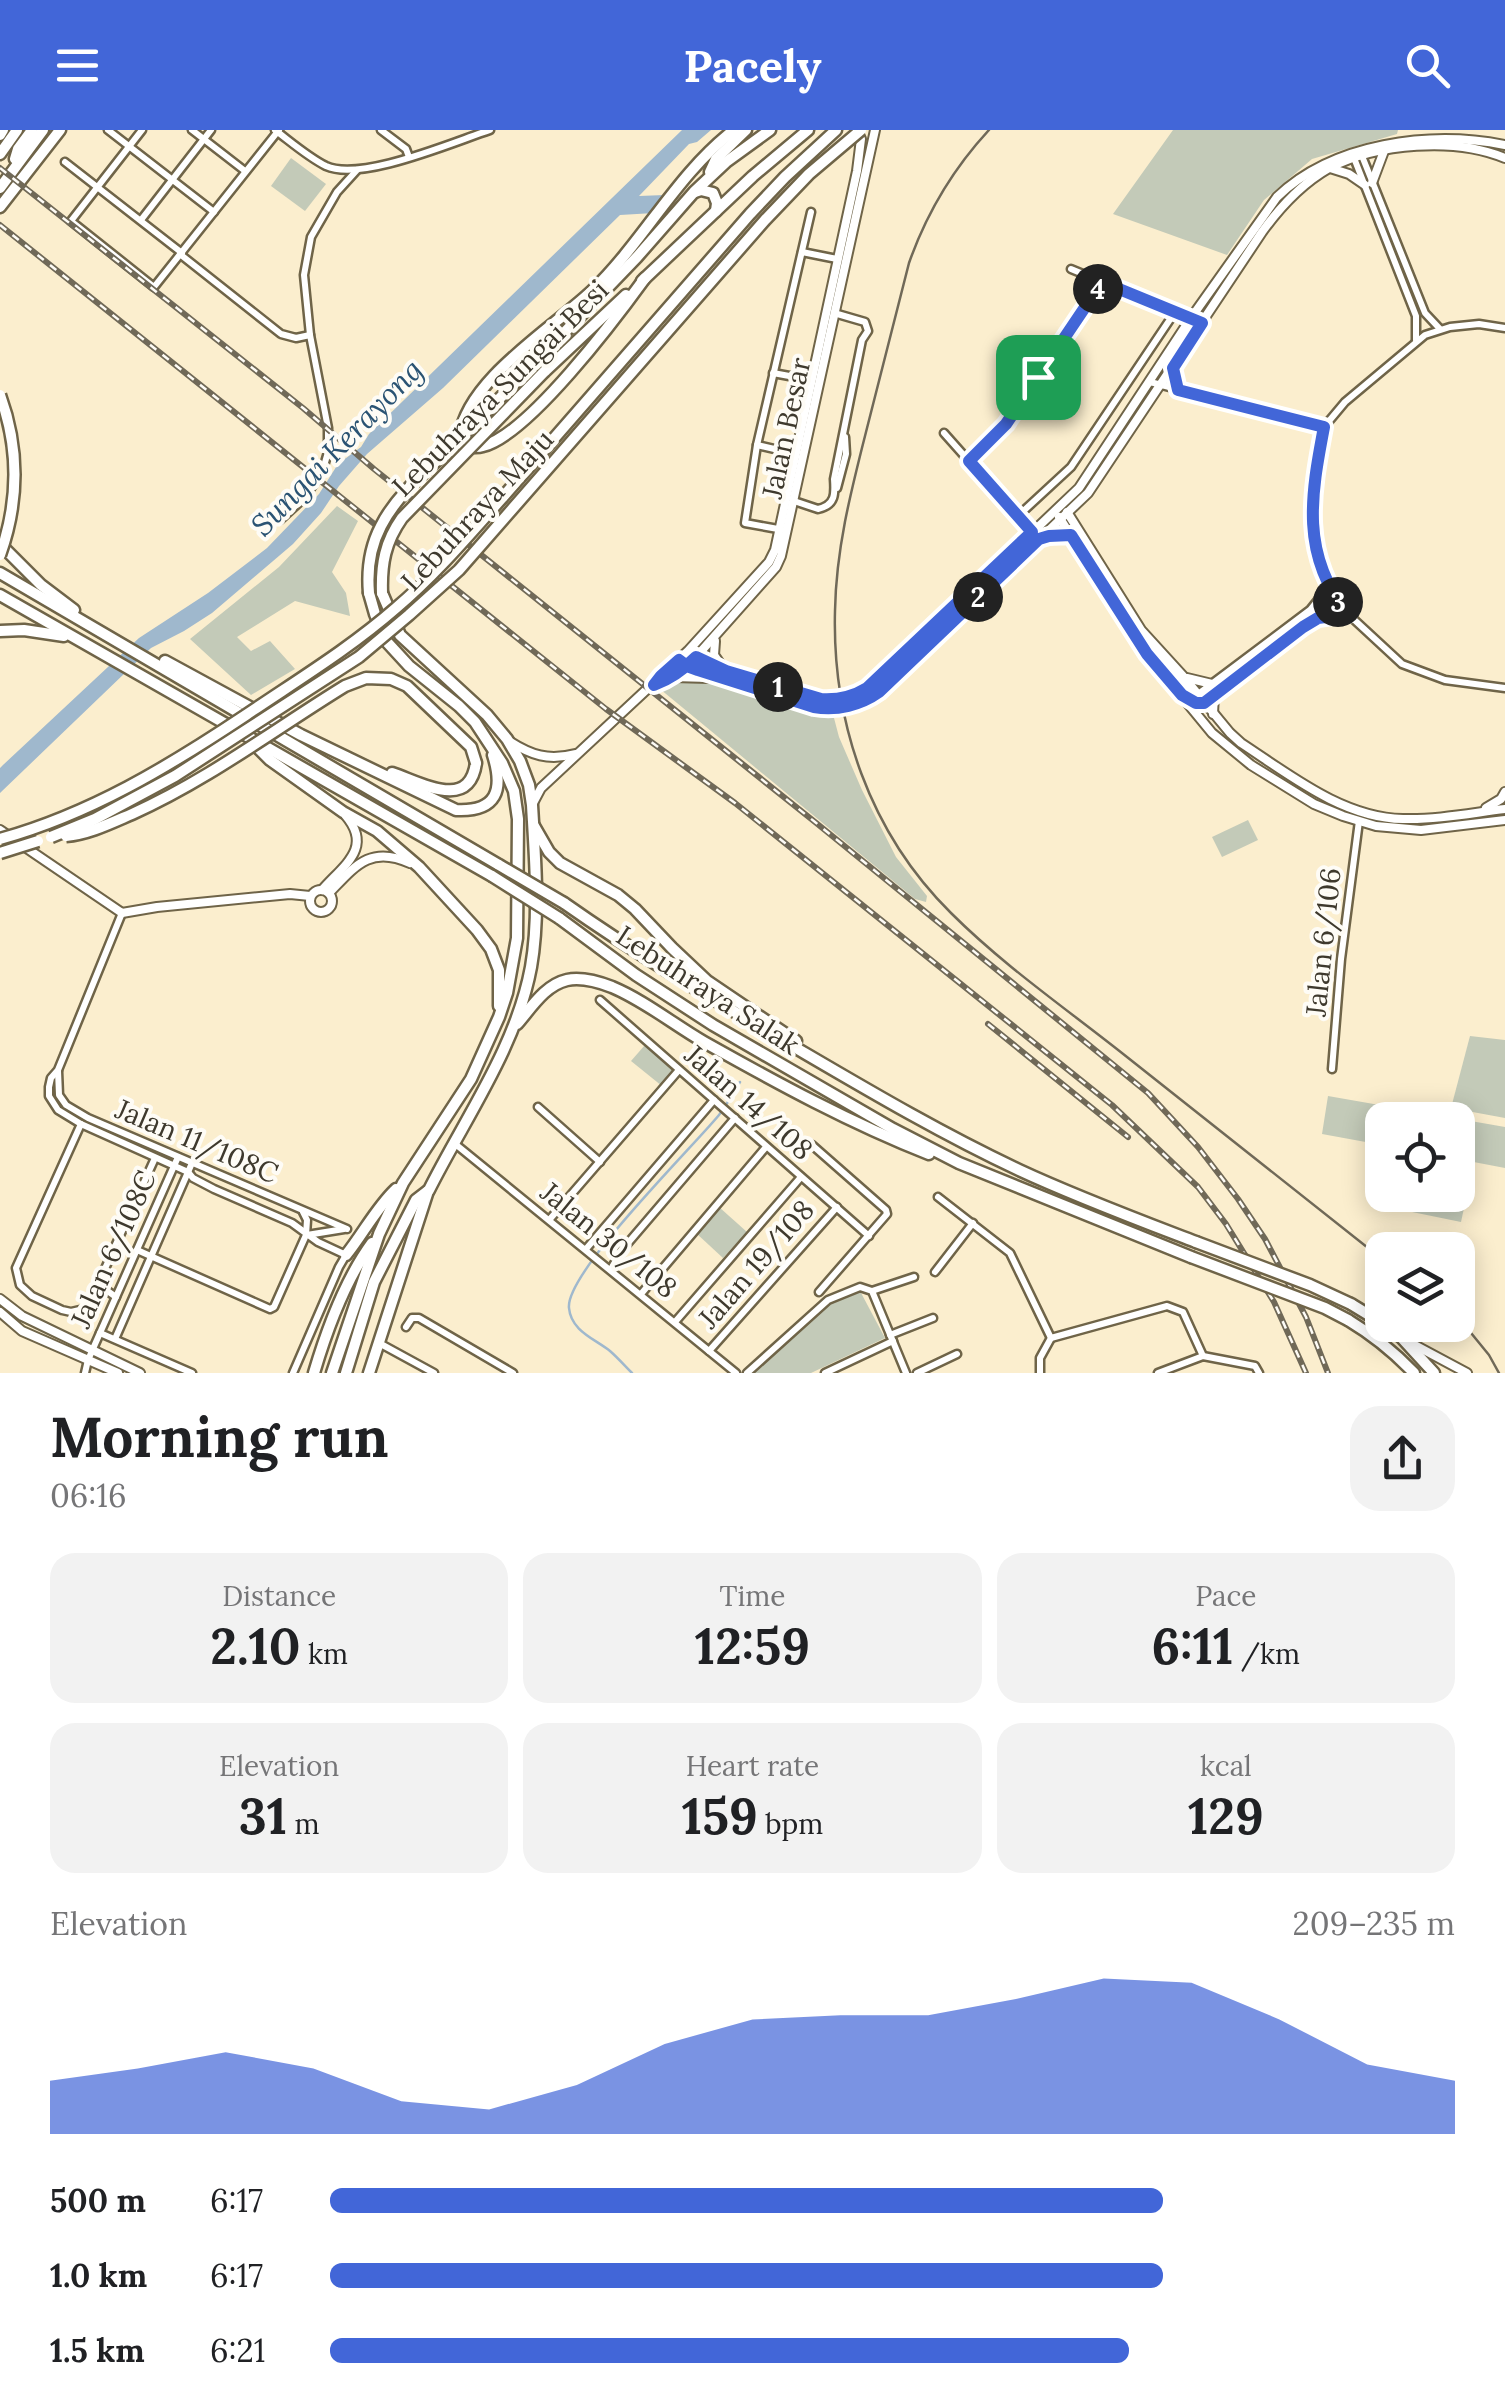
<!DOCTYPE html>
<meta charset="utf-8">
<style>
body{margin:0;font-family:Lora,serif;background:#f2f2f2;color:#202124;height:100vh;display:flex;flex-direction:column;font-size:38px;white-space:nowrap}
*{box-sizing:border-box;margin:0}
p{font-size:32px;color:#757577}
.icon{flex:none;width:55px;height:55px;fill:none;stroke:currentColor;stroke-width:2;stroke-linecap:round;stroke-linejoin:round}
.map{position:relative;height:1243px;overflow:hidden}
.side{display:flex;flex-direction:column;background:#fff;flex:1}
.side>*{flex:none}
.fabs{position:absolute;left:1365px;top:972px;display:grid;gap:20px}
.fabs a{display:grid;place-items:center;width:110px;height:110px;border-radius:20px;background:#fff;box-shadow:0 5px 25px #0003;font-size:50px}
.pin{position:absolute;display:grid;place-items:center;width:85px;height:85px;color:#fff;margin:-42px;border-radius:20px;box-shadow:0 5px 15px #0006}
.km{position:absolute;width:50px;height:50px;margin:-25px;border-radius:50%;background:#222;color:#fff;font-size:28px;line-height:50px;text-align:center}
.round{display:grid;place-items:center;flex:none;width:105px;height:105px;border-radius:30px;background:#f2f2f2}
.overview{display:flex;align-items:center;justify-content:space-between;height:170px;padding:0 50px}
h1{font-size:55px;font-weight:700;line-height:75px}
.figures{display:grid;grid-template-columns:repeat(3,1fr);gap:15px;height:170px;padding:10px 50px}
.figures div{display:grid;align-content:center;border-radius:25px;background:#f2f2f2;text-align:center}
.figures b{font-size:50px;font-weight:700}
.figures small{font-size:28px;font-weight:400}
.figures p{font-size:28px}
.chart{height:280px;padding:20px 50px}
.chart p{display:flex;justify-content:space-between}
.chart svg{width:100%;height:180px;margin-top:10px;fill:#4266d8;opacity:.7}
ul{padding:0 50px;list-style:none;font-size:32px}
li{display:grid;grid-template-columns:160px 120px 1fr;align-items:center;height:75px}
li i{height:25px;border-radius:12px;background:#4266d8}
header{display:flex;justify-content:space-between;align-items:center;height:130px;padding:0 50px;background:#4266d8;color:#fff;font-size:45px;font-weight:700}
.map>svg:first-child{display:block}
.green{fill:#c3cab8}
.water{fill:#9fb8cd}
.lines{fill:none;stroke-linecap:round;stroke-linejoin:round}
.stream{stroke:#9fb8cd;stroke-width:2.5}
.street-casing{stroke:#6f6448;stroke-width:11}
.secondary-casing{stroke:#6f6448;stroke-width:12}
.highway-casing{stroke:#6f6448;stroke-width:15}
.street{stroke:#fff;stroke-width:6}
.secondary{stroke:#fff;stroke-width:8}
.highway{stroke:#fff;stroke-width:10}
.tram{stroke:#706958;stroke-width:2.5}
.rail-casing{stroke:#706958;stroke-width:6}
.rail{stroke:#fefcf6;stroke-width:2.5;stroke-dasharray:8;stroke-linecap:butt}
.secondary-bridge-casing{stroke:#6f6448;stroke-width:12;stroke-linecap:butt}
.highway-bridge-casing{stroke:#6f6448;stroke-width:15;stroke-linecap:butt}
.secondary-bridge{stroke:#fff;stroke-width:8}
.highway-bridge{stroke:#fff;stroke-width:10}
.route-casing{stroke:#fff;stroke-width:20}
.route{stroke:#4266d8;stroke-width:12}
.labels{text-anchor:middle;stroke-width:8;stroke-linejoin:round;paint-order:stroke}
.street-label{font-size:28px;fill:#3e392d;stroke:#fefcf6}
.water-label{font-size:30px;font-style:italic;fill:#2a5373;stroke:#fefcf6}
</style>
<header><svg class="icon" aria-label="menu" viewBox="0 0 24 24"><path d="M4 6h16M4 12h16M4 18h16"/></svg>Pacely<svg class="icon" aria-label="search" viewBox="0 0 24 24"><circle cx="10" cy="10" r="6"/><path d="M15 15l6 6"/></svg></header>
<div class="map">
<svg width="1505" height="1243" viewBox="0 0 1505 1243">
<rect width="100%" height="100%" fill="#fbeece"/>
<g class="green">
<polygon points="1173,0 1398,0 1397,4 1312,29 1264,70 1227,125 1113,84"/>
<polygon points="291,28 326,54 305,81 271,56"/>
<polygon points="337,376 358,391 332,442 346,463 350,486 295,471 237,507 251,521 270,511 295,539 251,565 190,509 279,437"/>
<polygon points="685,550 705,552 816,587 834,588 839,607 862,660 896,727 927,766 926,772 915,769 660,559"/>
<polygon points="1248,690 1258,710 1222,727 1212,707"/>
<polygon points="1470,906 1505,910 1505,988 1451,978"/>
<polygon points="645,915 675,940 662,956 631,931"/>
<polygon points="1328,966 1505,997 1505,1038 1458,1029 1458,990 1382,990 1382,1015 1322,1004"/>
<polygon points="1379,1022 1382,1022 1382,1065 1458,1065 1458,1038 1472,1041 1461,1092 1368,1073"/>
<polygon points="719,1077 747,1102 723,1128 696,1103"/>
<polygon points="860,1161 885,1208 811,1243 753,1243 830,1173"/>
</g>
<polygon class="water" points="682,0 711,0 697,12 689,14 639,66 665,65 654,83 620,85 443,258 367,324 339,356 321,383 293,414 212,483 184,501 151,518 0,663 0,638 3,635 139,508 208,463 267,418 319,364 338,334 361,317 369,304"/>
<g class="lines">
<path class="stream" d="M632,1243C625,1236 618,1228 610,1221C595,1209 571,1201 569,1178C565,1143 692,1018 719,985C727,975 733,963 740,952"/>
<defs>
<g id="street">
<polyline points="108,0 214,82"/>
<polyline points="142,0 71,91 154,157 279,0"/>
<polyline points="192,0 245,41"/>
<path d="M275,0C291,12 308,27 326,36C361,52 453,12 490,0"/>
<polyline points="381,0 406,19 409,27"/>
<polyline points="1362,26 1425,183 1440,199"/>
<polyline points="1354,28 1416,186 1416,210"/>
<polyline points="65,32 182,123"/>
<polyline points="141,90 211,0"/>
<polyline points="802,122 837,129"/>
<polyline points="181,125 281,204 296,208 310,205"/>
<polyline points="1071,139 1202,193"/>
<polyline points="1505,198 1479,194 1450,197 1425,205 1345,272 1324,297 1313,369 1312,404 1327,450 1337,470 1348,484 1402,534 1445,550 1505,558"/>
<polyline points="773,243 811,250"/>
<polyline points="1150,252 1324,297"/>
<polyline points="944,303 1032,402"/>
<polyline points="757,315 796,324"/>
<polyline points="969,331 1006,294 1103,152"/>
<polyline points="837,358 846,324 845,307"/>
<path d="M794,371L818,379C836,375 835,363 834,349L862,210L868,201L865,192L834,183"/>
<polyline points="1018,386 1071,337 1175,182"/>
<polyline points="280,390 303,369 322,343 328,322 328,298 310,205 304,145 311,107 337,62 357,40"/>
<polyline points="778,399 745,393 757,315 811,82"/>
<polyline points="1197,565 1310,480 1318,470 1327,450"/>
<polyline points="1204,573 1303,497 1318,488 1346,484"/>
<polyline points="122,783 58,940 51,948 49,957 49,966 58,980 81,994 188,1042 193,1048 214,1059 292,1093 318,1112 346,1125 339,1137 293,1243"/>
<polyline points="600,870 869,1106"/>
<polyline points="1332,939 1341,829 1359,691"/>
<polyline points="58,941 59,965 66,975 88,988 347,1099"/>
<polyline points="538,977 600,1032"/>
<polyline points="81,994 16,1138 20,1155 32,1166 62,1180 71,1182 84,1179 89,1174 155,1028"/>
<polyline points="454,1013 736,1243"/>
<polyline points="812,1015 886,1080 887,1084 819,1162"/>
<polyline points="938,1067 1010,1123 1051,1208"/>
<polyline points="550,1089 679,940"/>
<polyline points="307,1105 344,1099"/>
<polyline points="586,1119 714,970"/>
<polyline points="137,1120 270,1179 274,1177 306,1105 307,1090 303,1082"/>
<polyline points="611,1139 622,1120 735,988"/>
<polyline points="935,1142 973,1093"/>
<polyline points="99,1155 116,1167"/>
<polyline points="872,1161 914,1147"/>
<polyline points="641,1164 766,1017"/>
<polyline points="675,1192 801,1047"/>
<polyline points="406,1197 412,1188 419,1188 513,1243"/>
<polyline points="100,1203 192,1243"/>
<polyline points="890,1205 933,1188"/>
<polyline points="1051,1208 1167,1176 1183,1182 1203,1226"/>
<polyline points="115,1209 192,1033"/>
<polyline points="379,1213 434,1243"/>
<polyline points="709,1221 837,1077"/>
<polyline points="85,1243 88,1230 178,1027"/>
<polyline points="747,1243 828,1170 860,1157 872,1161 906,1243"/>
<polyline points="825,1243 893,1211"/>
<polyline points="917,1243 957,1224"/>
<polyline points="1040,1243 1040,1228 1051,1208"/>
<polyline points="1158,1243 1203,1226 1255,1236 1259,1243"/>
</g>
<g id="secondary">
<polyline points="1330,38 1349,44 1365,55"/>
<polyline points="1372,53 1384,21"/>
<polyline points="1173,237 1179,260"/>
<path d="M1067,382L1141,500L1183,546L1230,603L1241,613C1290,645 1343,688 1403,689C1437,690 1472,683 1505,679"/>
<polyline points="1059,387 1147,524 1212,603 1251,635 1314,674 1343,686 1376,696 1421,700 1505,690"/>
<polyline points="1041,408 1071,405"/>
<polyline points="715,511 714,525 723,538"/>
<polyline points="696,527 726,541 813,567 830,569"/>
<polyline points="686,536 814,577 831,579"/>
<polyline points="673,547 709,548"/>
<polyline points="1187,548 1212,554"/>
<polyline points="658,554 687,536 696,527 776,437 781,426 875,0"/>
<path d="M858,563L875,552L1079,358L1191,188L1277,67C1333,13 1430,0 1505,15"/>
<path d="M862,573L879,562L1088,363L1262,102C1280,77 1301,54 1329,38C1378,13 1455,7 1505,28"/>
<polyline points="1213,584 1214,565"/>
<path d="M509,611C531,625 548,631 575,624"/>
<polyline points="532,675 541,658 688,521 769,432 775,420 857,41 861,9 857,0"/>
<polyline points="1486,678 1501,669 1505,662"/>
<polyline points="0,700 122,783 157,777 290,764 310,766"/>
<circle cx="321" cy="771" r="11"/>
<path d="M322,760C344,735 373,718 346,686"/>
<path d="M329,763C355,736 370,715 410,733"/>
<polyline points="0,1169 22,1186 140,1243"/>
<polyline points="0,1182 22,1201 118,1243"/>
<polyline points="1409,1212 1467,1243"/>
</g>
<g id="highway">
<polyline points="0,5 3,0"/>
<polyline points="0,24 17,0"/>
<polyline points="15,29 18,19 32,0"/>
<polyline points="710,42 716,29 746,0"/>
<polyline points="0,58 43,0"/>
<polyline points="695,62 701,60 713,63 717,73 716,81"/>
<polyline points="0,77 60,0"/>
<path d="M645,148C616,188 528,305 483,316C476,318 474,317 467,316L460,306C467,250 553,198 592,161C644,111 676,45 734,0"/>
<polyline points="642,151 753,46 808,0"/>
<polyline points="536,232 637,127 694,62 726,32 770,0"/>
<polyline points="544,242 626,165"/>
<polyline points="502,368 750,84 785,47 836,0"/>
<polyline points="0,414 41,455 74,480"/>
<polyline points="0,443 499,735"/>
<polyline points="0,465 492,746"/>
<polyline points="0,501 24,500 64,506"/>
<path d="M165,531L301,605L456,680C497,682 504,660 493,625"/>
<polyline points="259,619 270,630 343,682 377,701 419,737 477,800 491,819 499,840 499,876"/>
<path d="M392,643C420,652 469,682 476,633"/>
<polyline points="534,696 549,722 560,733 618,765 635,779 672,818 707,851 796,911"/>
<path d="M564,773C635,823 709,867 784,911C861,956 938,1002 1019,1040C1077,1067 1136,1089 1196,1112"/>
<polyline points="559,788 636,845 713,895 893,999 959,1033 1191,1127"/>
<path d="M517,894C531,878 545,855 567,850C581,847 599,852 612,857C645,871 673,894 704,912C777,953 850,993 929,1024"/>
<path d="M346,1125C363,1104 376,1078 396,1059"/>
<polyline points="1351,1174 1382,1193"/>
<path d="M1348,1190C1373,1205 1394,1222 1414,1243"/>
<polyline points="1385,1195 1401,1207 1434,1243"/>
<path d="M314,1243C327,1199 345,1150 372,1113"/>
<polyline points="332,1243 379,1104 403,1053 471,949 499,887 507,863 517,808 518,689 514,661 502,633 475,592 459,576 409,536 386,511 375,484 369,463"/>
<path d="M346,1243L374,1152L416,1070L429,1060C465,988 516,918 531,837C540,786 535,727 532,675L529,655L520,631L507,609L487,585L400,505L382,463"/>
<polyline points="369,1243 428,1061"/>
</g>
</defs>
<use href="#street" class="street-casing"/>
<use href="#secondary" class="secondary-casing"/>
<use href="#highway" class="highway-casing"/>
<use href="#street" class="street"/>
<use href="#secondary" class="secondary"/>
<use href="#highway" class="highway"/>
<g class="tram">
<path d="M989,0C952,40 927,82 909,133C895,189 880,246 866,302C851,361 836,419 835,481C832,593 870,703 951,783C1004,836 1068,880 1127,927C1212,995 1297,1062 1382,1129"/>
<polyline points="1458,1187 1489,1225 1499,1243"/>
</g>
<defs>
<g id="rail">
<polyline points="0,38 303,278 374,339 815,692 1148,963 1198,1017 1238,1069 1265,1109 1306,1187 1328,1243"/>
<polyline points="0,95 606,579 735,673 1112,975 1198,1057 1226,1094 1274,1172 1306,1243"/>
<polyline points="988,894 1128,1007"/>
</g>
</defs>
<use href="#rail" class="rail-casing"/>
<use href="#rail" class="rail"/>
<defs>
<g id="secondary-bridge">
<polyline points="830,569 858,563"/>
<polyline points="831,579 862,573"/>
</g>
<g id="highway-bridge">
<path d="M0,265C19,317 19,372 0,425"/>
<path d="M369,463C367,440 370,417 381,396C396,366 424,343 448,320C477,291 507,261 536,232"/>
<path d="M382,463C381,434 385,412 402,388L544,242"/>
<path d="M66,706C89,704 111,693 132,684C208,650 275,599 345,556L366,548L391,549L407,556L471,617L476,633"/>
<polyline points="51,707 95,689 175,646 359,527 409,485 459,440 765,90 809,44 861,0"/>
<path d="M0,709C90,684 168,637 246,585C296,551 349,519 396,478C435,445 468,406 502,368"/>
<polyline points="0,723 38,711"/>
<polyline points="499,735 564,773"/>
<polyline points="492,746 559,788"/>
<polyline points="1196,1112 1310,1155 1351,1174"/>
<polyline points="1191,1127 1325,1178 1348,1190"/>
</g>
</defs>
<use href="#secondary-bridge" class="secondary-bridge-casing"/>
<use href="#highway-bridge" class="highway-bridge-casing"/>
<use href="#secondary-bridge" class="secondary-bridge"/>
<use href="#highway-bridge" class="highway-bridge"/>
</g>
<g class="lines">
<defs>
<path id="route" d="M1038,247L1006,294L969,331L1032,402L867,558C854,566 837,570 821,569L726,541L696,527C684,539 670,549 654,555L661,546L679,530L687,536L698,540L814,577C837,581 861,575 879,562L1039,409L1049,406L1071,405L1147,524L1182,565L1196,573H1204L1303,497L1318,488L1348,484C1300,425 1311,365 1324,297L1178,260L1173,238L1202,193L1102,152L1038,247"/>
</defs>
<use href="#route" class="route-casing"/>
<use href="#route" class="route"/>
</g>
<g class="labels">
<g class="street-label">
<text transform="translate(500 258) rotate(-45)" y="10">Lebuhraya Sungai Besi</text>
<text transform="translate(786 298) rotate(-78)" y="10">Jalan Besar</text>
<text transform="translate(477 380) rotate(-47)" y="10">Lebuhraya Maju</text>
<text transform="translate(1323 812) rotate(-84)" y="10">Jalan 6/106</text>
<text transform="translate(708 860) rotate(33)" y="10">Lebuhraya Salak</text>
<text transform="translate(749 972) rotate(41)" y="10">Jalan 14/108</text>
<text transform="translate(197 1011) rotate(23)" y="10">Jalan 11/108C</text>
<text transform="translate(609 1110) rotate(39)" y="10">Jalan 30/108</text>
<text transform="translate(113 1119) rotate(-66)" y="10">Jalan 6/108C</text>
<text transform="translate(756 1134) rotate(-49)" y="10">Jalan 19/108</text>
</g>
<g class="water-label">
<text transform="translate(337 318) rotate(-46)" y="10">Sungai Kerayong</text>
</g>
</g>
</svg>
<div class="fabs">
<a><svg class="icon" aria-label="locate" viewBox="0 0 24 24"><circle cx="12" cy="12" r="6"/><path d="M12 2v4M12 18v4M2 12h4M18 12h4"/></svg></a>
<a><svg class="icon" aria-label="layers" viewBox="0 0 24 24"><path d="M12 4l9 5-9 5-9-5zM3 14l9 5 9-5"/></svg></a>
</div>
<div class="pin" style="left:1038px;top:247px;background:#1e9e55"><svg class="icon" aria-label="arrive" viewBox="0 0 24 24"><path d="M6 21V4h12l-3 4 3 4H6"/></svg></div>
<b class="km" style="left:778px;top:557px">1</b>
<b class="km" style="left:978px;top:467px">2</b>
<b class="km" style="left:1338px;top:472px">3</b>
<b class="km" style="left:1098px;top:159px">4</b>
</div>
<section class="side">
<div class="overview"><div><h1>Morning run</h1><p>06:16</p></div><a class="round"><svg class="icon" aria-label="share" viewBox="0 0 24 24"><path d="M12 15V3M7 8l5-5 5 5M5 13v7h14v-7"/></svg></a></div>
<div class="figures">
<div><p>Distance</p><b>2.10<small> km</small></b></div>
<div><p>Time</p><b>12:59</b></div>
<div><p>Pace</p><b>6:11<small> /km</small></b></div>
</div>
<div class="figures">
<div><p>Elevation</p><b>31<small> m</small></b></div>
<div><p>Heart rate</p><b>159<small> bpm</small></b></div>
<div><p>kcal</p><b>129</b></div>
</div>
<div class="chart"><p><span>Elevation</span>209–235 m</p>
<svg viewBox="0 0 160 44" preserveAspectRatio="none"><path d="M0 44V31L10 28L20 24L30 28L40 36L50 38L60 32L70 22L80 16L90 15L100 15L110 11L120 6L130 7L140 16L150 27L160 31V44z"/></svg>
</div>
<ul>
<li><b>500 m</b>6:17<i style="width:74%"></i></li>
<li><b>1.0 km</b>6:17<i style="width:74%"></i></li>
<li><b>1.5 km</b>6:21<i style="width:71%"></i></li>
</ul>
</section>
